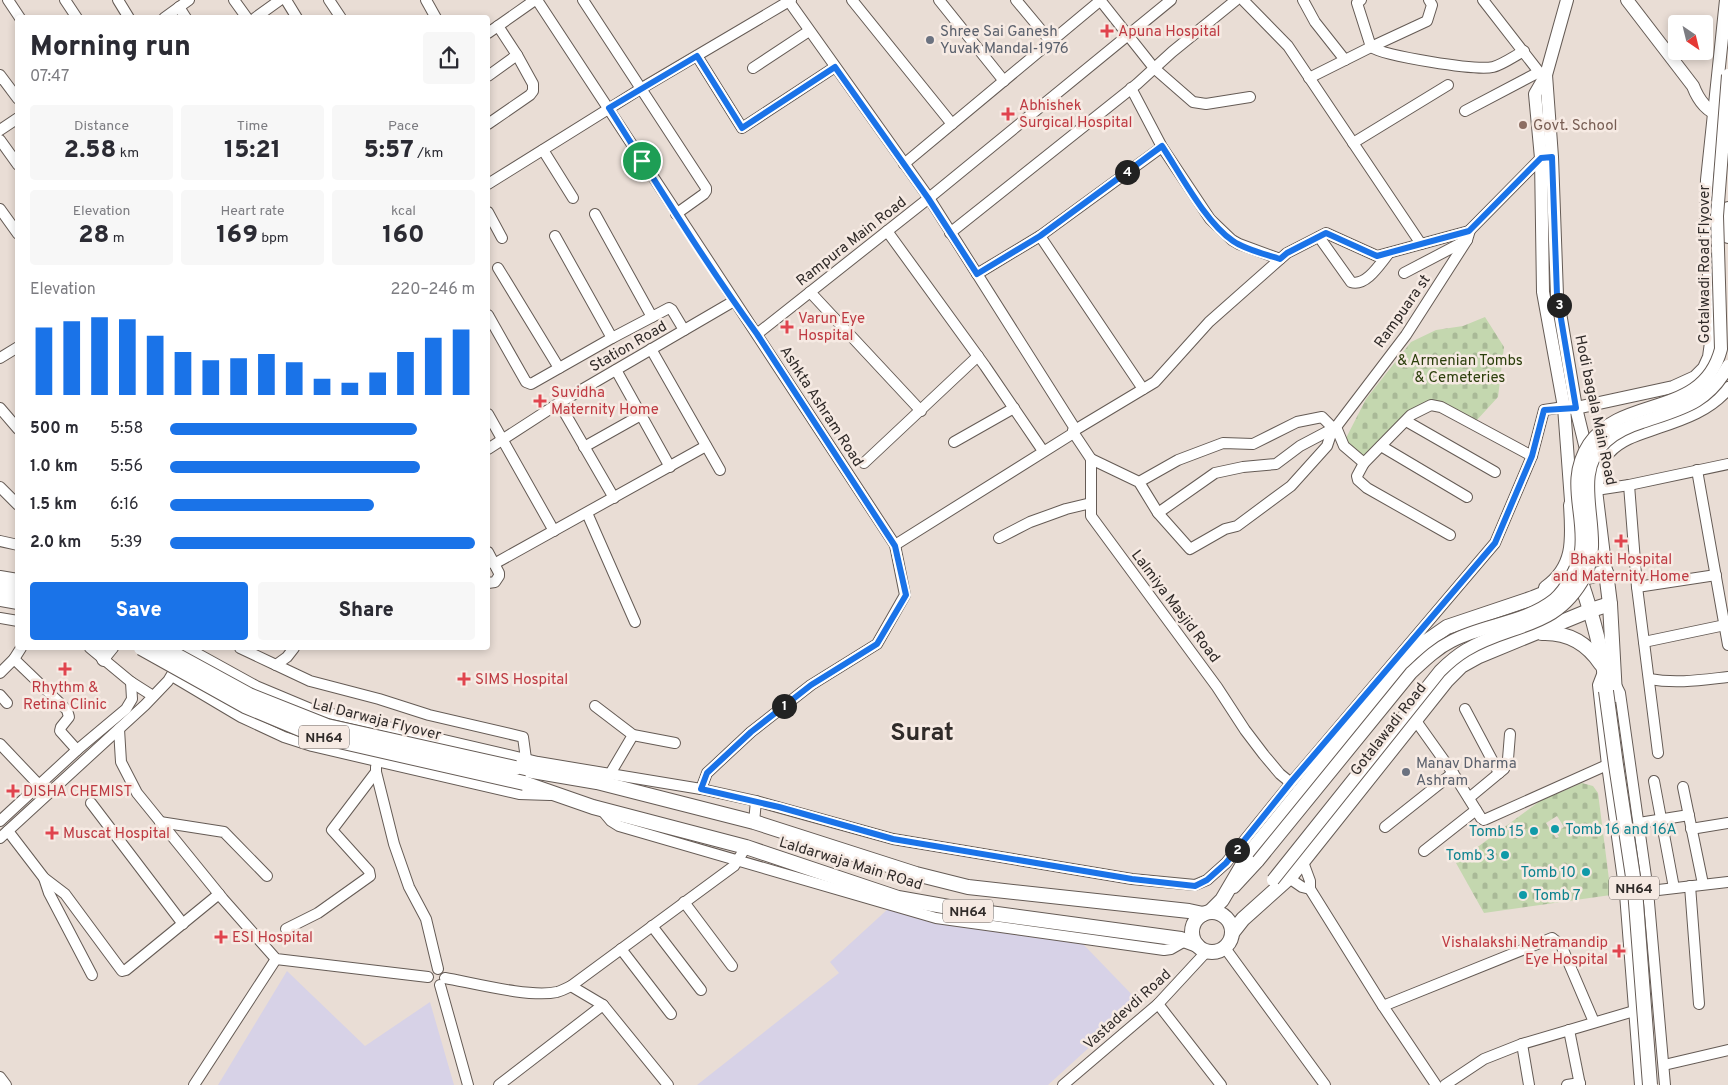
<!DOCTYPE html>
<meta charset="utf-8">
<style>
body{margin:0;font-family:Overpass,sans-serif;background:#f7f7f7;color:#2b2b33;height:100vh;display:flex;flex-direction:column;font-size:19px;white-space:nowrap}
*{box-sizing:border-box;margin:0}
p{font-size:16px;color:#7c7c81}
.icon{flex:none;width:28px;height:28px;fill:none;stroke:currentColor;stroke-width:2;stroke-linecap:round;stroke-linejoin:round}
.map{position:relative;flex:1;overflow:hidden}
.sheet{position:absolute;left:15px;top:15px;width:475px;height:635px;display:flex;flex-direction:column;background:#fff;border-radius:5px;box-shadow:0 2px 8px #0003}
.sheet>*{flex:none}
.needle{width:32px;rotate:145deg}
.tools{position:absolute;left:1668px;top:15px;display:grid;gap:10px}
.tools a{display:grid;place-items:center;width:45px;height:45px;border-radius:5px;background:#fff;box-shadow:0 2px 8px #0003;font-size:25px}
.pin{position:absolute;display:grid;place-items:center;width:42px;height:42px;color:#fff;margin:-21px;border:2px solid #fff;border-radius:50%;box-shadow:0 1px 5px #0007}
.km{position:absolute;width:25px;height:25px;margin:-12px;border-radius:50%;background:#222;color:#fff;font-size:14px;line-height:25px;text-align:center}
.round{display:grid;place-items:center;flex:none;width:52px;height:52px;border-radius:5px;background:#f7f7f7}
.summary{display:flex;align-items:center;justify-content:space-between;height:85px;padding:0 15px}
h1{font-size:28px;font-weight:800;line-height:38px}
.stats{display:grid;grid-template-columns:repeat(3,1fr);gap:8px;height:85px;padding:5px 15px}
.stats div{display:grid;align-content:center;border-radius:5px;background:#f7f7f7;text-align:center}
.stats b{font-size:25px;font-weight:800}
.stats small{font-size:14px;font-weight:400}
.stats p{font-size:14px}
.chart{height:140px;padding:10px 15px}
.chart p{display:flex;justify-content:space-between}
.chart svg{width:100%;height:90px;margin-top:5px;stroke:#1a73e8;stroke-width:6}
.button{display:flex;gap:10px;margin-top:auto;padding:10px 15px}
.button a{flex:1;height:58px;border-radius:5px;background:#1a73e8;color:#fff;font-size:20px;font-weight:800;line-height:58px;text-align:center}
.button a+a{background:#f7f7f7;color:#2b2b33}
ul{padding:0 15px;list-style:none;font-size:16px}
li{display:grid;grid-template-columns:80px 60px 1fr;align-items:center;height:38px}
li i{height:12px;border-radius:6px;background:#1a73e8}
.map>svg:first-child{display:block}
.industrial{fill:#d7d2e7}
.cemetery{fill:url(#cemetery-stones);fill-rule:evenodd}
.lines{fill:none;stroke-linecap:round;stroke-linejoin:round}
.minor-casing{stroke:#655b55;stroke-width:12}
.major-casing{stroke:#655b55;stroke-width:14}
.highway-casing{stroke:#655b55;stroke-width:16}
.minor{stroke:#fff;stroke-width:10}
.major{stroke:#fff;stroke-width:12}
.highway{stroke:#fff;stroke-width:14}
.major-bridge-casing{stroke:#655b55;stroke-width:14;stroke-linecap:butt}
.highway-bridge-casing{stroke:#655b55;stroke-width:16;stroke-linecap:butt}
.major-bridge{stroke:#fff;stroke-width:12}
.highway-bridge{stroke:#fff;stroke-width:14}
.route-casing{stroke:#fff;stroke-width:10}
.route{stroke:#1a73e8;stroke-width:6}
.health-dot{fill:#e0444e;stroke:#f6eae3;stroke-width:2}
.worship-dot{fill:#6b7280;stroke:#f6eae3;stroke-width:2}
.education-dot{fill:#8d6e63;stroke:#f6eae3;stroke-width:2}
.culture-dot{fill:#0f9aa8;stroke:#f6eae3;stroke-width:2}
.labels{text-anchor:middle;stroke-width:5;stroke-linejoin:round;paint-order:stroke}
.shield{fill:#f6eae3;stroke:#6b6461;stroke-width:1}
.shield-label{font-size:14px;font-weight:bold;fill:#302b29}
.worship-label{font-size:15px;fill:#5b616d;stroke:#f6eae3;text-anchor:start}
.health-label{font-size:15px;fill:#be3a42;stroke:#f6eae3;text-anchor:start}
.education-label{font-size:15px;fill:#785e54;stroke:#f6eae3;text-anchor:start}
.street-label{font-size:15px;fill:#302b29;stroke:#f6eae3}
.park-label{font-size:15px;fill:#2c3f0c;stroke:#f6eae3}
.culture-label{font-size:15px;fill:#0d838f;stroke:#f6eae3;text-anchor:end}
.town-label{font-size:25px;font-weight:bold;fill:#302b29;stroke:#f6eae3}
</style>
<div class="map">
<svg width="1728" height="1085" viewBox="0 0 1728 1085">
<defs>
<pattern id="cemetery-stones" width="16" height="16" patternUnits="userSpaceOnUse" patternTransform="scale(1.25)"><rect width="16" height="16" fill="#c4d7af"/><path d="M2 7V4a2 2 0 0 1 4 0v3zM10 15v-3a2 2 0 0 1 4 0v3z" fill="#a9b997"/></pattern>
</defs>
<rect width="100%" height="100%" fill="#e9ddd5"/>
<g class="industrial">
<polygon points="889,908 1083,944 1139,1002 1048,1085 697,1085 839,973 830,962"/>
<polygon points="287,971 365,1046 430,1002 454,1085 218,1085"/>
</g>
<g class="cemetery">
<polygon points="1485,317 1504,347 1498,397 1476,421 1431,403 1364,459 1345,440 1366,399 1411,342 1436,330 1463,326"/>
<path d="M1582,783L1593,786L1598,793L1611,895L1484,913L1456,863L1540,801ZM1557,816L1564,827L1556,832L1559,837L1556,838L1546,823Z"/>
</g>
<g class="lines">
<defs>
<g id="minor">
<polyline points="8,0 20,18"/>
<polyline points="65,0 77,18"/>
<polyline points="118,0 129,18"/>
<polyline points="234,0 247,18"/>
<polyline points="286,0 297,18"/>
<polyline points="329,0 341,18"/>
<polyline points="426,0 436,18"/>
<polyline points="537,0 895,545 905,595 877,644 811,685 751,732 707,773 701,789"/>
<polyline points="583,0 706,188 706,191 704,194 676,214"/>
<polyline points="788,0 929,198 1074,427 1072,434 895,545"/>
<polyline points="852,0 952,124"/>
<polyline points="939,0 1004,81"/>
<polyline points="1016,0 1051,42"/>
<polyline points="1100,0 1154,68 1193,102 1206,104 1250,97"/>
<polyline points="1243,0 1288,46 1421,244"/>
<polyline points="1303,0 1315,22 1345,60 1309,78"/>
<polyline points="1483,0 1539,72 1546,75"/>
<polyline points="179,7 186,18"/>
<polyline points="164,18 189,0"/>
<polyline points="255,18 280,0"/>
<polyline points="488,33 535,0"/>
<path d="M1371,47C1385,56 1476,71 1493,67C1502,65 1516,55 1524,51"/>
<polyline points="1371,47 1427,21 1432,5 1429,0"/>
<polyline points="697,56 742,128 835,67"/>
<polyline points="1345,60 1371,47 1357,3 1361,0"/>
<polyline points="753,68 809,31"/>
<polyline points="0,75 18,99"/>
<polyline points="488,76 517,55"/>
<polyline points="1131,88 1162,147 1210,219 1232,240 1239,244 1280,259"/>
<polyline points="1465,111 1539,72"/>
<polyline points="488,124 530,95 533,91 533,84 517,55 498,26"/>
<polyline points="0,130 18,118"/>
<polyline points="0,140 18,165"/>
<polyline points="1353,143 1448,85"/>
<polyline points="543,150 573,198"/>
<polyline points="904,164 1101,0"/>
<polyline points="488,184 642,88 791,0"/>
<polyline points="0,209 18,234"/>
<polyline points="488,212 502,238"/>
<polyline points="595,214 652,317"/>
<polyline points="887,231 985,366 1043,451"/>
<polyline points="950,233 1137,84 1172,52 1236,0"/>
<polyline points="555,236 612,338"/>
<polyline points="1040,236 1143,389"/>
<path d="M1319,237L1351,282C1366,287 1380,264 1389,253"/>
<polyline points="498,268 559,368"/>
<polyline points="1404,273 1467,240"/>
<polyline points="977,274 1040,236 1162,147"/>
<polyline points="810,292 921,411"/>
<polyline points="488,315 526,382 531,384 612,338 669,308 672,310 684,330"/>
<polyline points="757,334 929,198 1171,0"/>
<polyline points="651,349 720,470"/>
<polyline points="0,358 18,347"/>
<polyline points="616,370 670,467"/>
<polyline points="559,403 614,498"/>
<polyline points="0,408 18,429"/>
<polyline points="488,414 554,531"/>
<polyline points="1406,421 1495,472"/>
<polyline points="1336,427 1344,446 1364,463 1411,415 1431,405 1441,407 1532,456"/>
<polyline points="1075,430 1155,382 1209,322 1287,253 1326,233 1377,256 1469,231 1541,158 1544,158"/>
<polyline points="1073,432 1091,459 1091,516 1217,687 1245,730 1264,755 1280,774 1291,783"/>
<polyline points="954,442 1014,408"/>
<polyline points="1381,446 1467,497"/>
<polyline points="584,447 641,415"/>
<polyline points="488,449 559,403 734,301"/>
<polyline points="1091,459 1139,482 1158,513 1190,549 1225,529 1237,526 1291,486 1327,446 1333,428 1322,417 1297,422 1253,444 1223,443 1178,460 1139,482"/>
<polyline points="864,463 978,356"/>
<polyline points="1364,463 1357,476 1358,480 1367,488 1450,535"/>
<polyline points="1697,470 1728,645"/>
<polyline points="1629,485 1637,587 1658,753"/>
<polyline points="0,487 18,505"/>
<polyline points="1596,490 1629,485 1728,464"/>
<polyline points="587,513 635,622"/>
<polyline points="1158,513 1215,473 1243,467 1276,464 1300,446 1336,427 1406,335 1467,240 1470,230"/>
<polyline points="999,538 1030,522 1066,509 1091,503"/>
<polyline points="0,541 18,545"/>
<polyline points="488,552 499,573 499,576 495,582 488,583"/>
<polyline points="494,564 706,446"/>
<polyline points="0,576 18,579"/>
<polyline points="1637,587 1716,575"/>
<polyline points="0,618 18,621"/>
<polyline points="1644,642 1725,625"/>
<polyline points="90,648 131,682 153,696"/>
<polyline points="187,648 256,686 311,709 538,762 701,789 756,801 893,839 1132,879 1195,885 1207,880 1226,863 1291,783 1495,543 1532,456 1544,410 1564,407"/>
<polyline points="240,648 276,665"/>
<polyline points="294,648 287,657 276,665 310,681 379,699 429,715 523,737 526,759"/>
<polyline points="14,659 67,710 69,717 61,727 60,731 77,750"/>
<polyline points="104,659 113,648"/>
<polyline points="1603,672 1598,685 1607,765 1625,894 1640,1085"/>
<polyline points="0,673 14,659 21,648"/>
<polyline points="172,676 241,717 284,737 312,746 519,794 550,795"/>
<path d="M1649,679C1676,684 1701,680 1728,677"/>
<polyline points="1617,687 1620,693 1648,891 1665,1085"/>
<polyline points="0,695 7,703"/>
<polyline points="595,706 633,735 675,743"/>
<polyline points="1465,709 1499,773"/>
<polyline points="1416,721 1453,773 1481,818 1484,820 1607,765"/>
<polyline points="119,729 121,762 137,793 223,899 276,959 428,977"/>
<polyline points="0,744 39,785"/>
<polyline points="376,767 376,772 394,844 409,887 426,919 438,969"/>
<polyline points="610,774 633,735"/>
<polyline points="1654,781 1674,888"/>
<polyline points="1683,787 1703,884"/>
<polyline points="1469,798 1504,769 1508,759 1510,734"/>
<polyline points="91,803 183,924"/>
<polyline points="601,809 611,821 619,826 936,918 1164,950 1171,949 1185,941"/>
<polyline points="0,821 77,750 126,709 132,699 131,682"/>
<polyline points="160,822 224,832 267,876"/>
<polyline points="754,822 756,801"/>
<polyline points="1639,823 1689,815"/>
<polyline points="1385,827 1453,773"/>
<polyline points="1691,829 1728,823"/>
<polyline points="8,831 44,878 65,894 122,971 126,970 219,894"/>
<polyline points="0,838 145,705 168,681 174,671"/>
<polyline points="1424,851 1476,810"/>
<polyline points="44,878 49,893 92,975"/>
<polyline points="1289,878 1302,887 1310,889 1310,881 1303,862"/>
<polyline points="1690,886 1699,1004"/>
<polyline points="1310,889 1383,1006 1436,1085"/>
<polyline points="1641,892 1728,882"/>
<polyline points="684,902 732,966"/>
<polyline points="652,926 701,990"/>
<polyline points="286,929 318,913 370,876 369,871 332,830 376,772"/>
<polyline points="1225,948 1325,1085"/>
<polyline points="621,949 671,1014"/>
<path d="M445,978C473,983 530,998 557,992C561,991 567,988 571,986L734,866L746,847"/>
<polyline points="440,985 468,1085"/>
<polyline points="571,986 603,1005"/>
<polyline points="1158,1004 1221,1085"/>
<polyline points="1383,1006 1552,938 1561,945 1594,1022"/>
<polyline points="1569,1030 1580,1085"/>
<polyline points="1522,1044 1529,1085"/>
<polyline points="1664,1065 1728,1050"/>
<polyline points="0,1077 6,1085"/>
<polyline points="194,1085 276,959"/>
<polyline points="499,1085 603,1005 668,1085"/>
<polyline points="1063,1085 1158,1004 1207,951"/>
<polyline points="1445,1085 1484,1059 1522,1044 1634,1011"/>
<polyline points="1567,1085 1580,1083"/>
</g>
<g id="major">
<polyline points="1567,0 1546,75 1535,94 1541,158 1543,292 1564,407 1572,514"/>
<path d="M1627,0L1693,86C1698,99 1706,111 1720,115"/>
<polyline points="1546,75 1552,157 1557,295 1576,408 1596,490 1606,572"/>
<polyline points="1728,208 1728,237"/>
<polyline points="1564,407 1576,408 1673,387 1695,377 1704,368 1709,357 1712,335 1706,215 1707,180 1726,0"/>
<path d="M1597,485C1599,473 1601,461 1609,452C1620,440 1635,435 1650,430C1679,420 1708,412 1728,388"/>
<polyline points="1234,887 1258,861"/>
</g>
<g id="highway">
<path d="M1580,579C1592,614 1602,649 1606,685"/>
<polyline points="0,587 18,590"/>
<path d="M1546,588C1576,567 1573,538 1571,505"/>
<polyline points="0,599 18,602"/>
<path d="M1542,633C1567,632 1587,643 1601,664"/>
<polyline points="101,648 104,659"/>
<polyline points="515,768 597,782 754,822 916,874 968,887 1189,911 1203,914"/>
<polyline points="524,783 593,807 746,847 898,898 960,909 1181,939 1197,945"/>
<polyline points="1210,912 1222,900 1249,854 1411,654 1427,641 1447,627 1533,598 1580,579 1606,572 1610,604 1615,695"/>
<circle cx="1212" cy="932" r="20"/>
<polyline points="1232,933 1243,919 1291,876 1447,680 1461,666 1479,656 1591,610 1610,604"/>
</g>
</defs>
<use href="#minor" class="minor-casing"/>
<use href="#major" class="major-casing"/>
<use href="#highway" class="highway-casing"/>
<use href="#minor" class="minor"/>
<use href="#major" class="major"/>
<use href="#highway" class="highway"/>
<defs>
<g id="major-bridge">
<path d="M1258,861L1411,673C1424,661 1436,649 1452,641C1484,624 1525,623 1554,600C1561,594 1566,587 1570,579C1575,570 1580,561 1581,551C1586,513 1565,481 1589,444C1623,394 1703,419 1721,349L1717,216L1728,75"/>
<path d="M1273,880L1440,671C1448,663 1456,656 1466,650C1512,622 1556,631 1585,576C1607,534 1567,477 1606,441C1616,432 1629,426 1642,422C1680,409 1708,404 1728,366"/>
</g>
<g id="highway-bridge">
<polyline points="141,648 245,706 317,736 524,783"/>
<polyline points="163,648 249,695 327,726 515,768"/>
<polyline points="1606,691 1616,765 1635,890 1650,1085"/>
</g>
</defs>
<use href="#major-bridge" class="major-bridge-casing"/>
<use href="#highway-bridge" class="highway-bridge-casing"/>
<use href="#major-bridge" class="major-bridge"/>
<use href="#highway-bridge" class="highway-bridge"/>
</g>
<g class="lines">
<defs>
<path id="route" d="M697,56L742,128L835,67L928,198L977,274L1040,236L1162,146C1181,175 1206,223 1233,241C1246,250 1265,254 1280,259L1287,253L1326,233L1377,256L1469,231L1541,158L1552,157L1557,295L1576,408L1544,410L1532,456L1495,543L1291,782L1226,863L1207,880L1195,886L1132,879L893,839L779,807L701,789L707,773L751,732L811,685L877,644L906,595L895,546L757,334C704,261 657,184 609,108Z"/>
</defs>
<use href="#route" class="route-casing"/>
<use href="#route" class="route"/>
</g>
<g class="health-dot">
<path d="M1104.5 23.5h5v5h5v5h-5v5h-5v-5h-5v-5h5z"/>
<path d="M1005.5 106.5h5v5h5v5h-5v5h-5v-5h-5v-5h5z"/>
<path d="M784.5 319.5h5v5h5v5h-5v5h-5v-5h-5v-5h5z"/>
<path d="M537.5 393.5h5v5h5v5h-5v5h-5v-5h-5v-5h5z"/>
<path d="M1618.5 533.5h5v5h5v5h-5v5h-5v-5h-5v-5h5z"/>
<path d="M62.5 661.5h5v5h5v5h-5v5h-5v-5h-5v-5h5z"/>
<path d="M461.5 671.5h5v5h5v5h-5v5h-5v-5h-5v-5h5z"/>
<path d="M10.5 783.5h5v5h5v5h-5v5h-5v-5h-5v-5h5z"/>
<path d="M49.5 825.5h5v5h5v5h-5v5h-5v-5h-5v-5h5z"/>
<path d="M218.5 929.5h5v5h5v5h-5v5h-5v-5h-5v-5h5z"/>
<path d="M1616.5 943.5h5v5h5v5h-5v5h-5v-5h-5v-5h5z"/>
</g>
<g class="worship-dot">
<circle cx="930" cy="40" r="5"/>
<circle cx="1406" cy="772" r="5"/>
</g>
<circle class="education-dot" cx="1523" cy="125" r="5"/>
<g class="culture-dot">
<circle cx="1555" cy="829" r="5"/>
<circle cx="1534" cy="831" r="5"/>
<circle cx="1505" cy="855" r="5"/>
<circle cx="1586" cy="872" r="5"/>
<circle cx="1523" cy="895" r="5"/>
</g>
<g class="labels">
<g class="shield">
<rect x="299" y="725.5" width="50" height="23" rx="4"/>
<rect x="1609" y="876.5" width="50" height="23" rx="4"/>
<rect x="943" y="899.5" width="50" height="23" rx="4"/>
</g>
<g class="shield-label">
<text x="324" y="742">NH64</text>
<text x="1634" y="893">NH64</text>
<text x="968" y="916">NH64</text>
</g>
<g class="worship-label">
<text x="940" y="36">Shree Sai Ganesh<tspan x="940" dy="17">Yuvak Mandal-1976</tspan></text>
<text x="1416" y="768">Manav Dharma<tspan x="1416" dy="17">Ashram</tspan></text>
</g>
<g class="health-label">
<text x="1118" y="36">Apuna Hospital</text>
<text x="1019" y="110">Abhishek<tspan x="1019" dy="17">Surgical Hospital</tspan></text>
<text x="798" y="323">Varun Eye<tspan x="798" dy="17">Hospital</tspan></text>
<text x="551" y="397">Suvidha<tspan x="551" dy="17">Maternity Home</tspan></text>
<text x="1621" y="564" text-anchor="middle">Bhakti Hospital<tspan x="1621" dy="17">and Maternity Home</tspan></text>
<text x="475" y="684">SIMS Hospital</text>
<text x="65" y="692" text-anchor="middle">Rhythm &amp;<tspan x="65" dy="17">Retina Clinic</tspan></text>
<text x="23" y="796">DISHA CHEMIST</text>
<text x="63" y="838">Muscat Hospital</text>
<text x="232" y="942">ESI Hospital</text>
<text x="1608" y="947" text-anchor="end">Vishalakshi Netramandip<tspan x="1608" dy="17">Eye Hospital</tspan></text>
</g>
<g class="education-label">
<text x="1533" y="130">Govt. School</text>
</g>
<g class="street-label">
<text transform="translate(851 241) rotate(-38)" y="5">Rampura Main Road</text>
<text transform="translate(1704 264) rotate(-90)" y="5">Gotalwadi Road Flyover</text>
<text transform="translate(1402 311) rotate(-55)" y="5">Rampuara st</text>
<text transform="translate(628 346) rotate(-30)" y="5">Station Road</text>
<text transform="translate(822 406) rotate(57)" y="5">Ashkta Ashram Road</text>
<text transform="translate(1596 410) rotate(78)" y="5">Hodi bagala Main Road</text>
<text transform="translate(1176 606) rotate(53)" y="5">Lalmiya Masjid Road</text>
<text transform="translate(377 719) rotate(14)" y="5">Lal Darwaja Flyover</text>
<text transform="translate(1388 729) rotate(-52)" y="5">Gotalawadi Road</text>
<text transform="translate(851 863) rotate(17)" y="5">Laldarwaja Main ROad</text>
<text transform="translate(1127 1009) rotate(-42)" y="5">Vastadevdi Road</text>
</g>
<g class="park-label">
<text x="1460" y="365">&amp; Armenian Tombs<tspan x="1460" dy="17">&amp; Cemeteries</tspan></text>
</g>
<g class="culture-label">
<text x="1565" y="834" text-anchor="start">Tomb 16 and 16A</text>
<text x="1524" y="836">Tomb 15</text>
<text x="1495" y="860">Tomb 3</text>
<text x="1576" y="877">Tomb 10</text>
<text x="1533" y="900" text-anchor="start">Tomb 7</text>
</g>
<g class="town-label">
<text x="922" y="740">Surat</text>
</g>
</g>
</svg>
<div class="tools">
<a><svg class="needle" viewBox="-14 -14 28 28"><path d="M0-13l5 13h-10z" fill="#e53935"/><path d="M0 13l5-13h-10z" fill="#7c7c81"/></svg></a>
</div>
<div class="pin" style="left:642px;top:161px;background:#1e9e55"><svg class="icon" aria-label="arrive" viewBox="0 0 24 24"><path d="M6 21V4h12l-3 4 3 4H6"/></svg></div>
<b class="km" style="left:784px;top:706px">1</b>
<b class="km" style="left:1237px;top:850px">2</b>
<b class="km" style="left:1559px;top:305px">3</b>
<b class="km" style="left:1127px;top:172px">4</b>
<section class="sheet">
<div class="summary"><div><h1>Morning run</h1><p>07:47</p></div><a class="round"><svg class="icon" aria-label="share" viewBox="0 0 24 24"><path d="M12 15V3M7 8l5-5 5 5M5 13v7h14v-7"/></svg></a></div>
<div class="stats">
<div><p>Distance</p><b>2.58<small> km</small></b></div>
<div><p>Time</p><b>15:21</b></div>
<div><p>Pace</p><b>5:57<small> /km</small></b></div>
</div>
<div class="stats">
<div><p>Elevation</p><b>28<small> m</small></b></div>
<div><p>Heart rate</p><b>169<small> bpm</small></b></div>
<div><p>kcal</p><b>160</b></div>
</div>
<div class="chart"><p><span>Elevation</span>220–246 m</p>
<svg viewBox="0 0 160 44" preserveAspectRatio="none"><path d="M5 44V11M15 44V8M25 44V6M35 44V7M45 44V15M55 44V23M65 44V27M75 44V26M85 44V24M95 44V28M105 44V36M115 44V38M125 44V33M135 44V23M145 44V16M155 44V12"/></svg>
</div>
<ul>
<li><b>500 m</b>5:58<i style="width:81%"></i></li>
<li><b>1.0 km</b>5:56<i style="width:82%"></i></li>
<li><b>1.5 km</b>6:16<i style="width:67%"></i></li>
<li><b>2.0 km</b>5:39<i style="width:100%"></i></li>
</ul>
<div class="button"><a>Save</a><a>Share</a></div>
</section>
</div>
